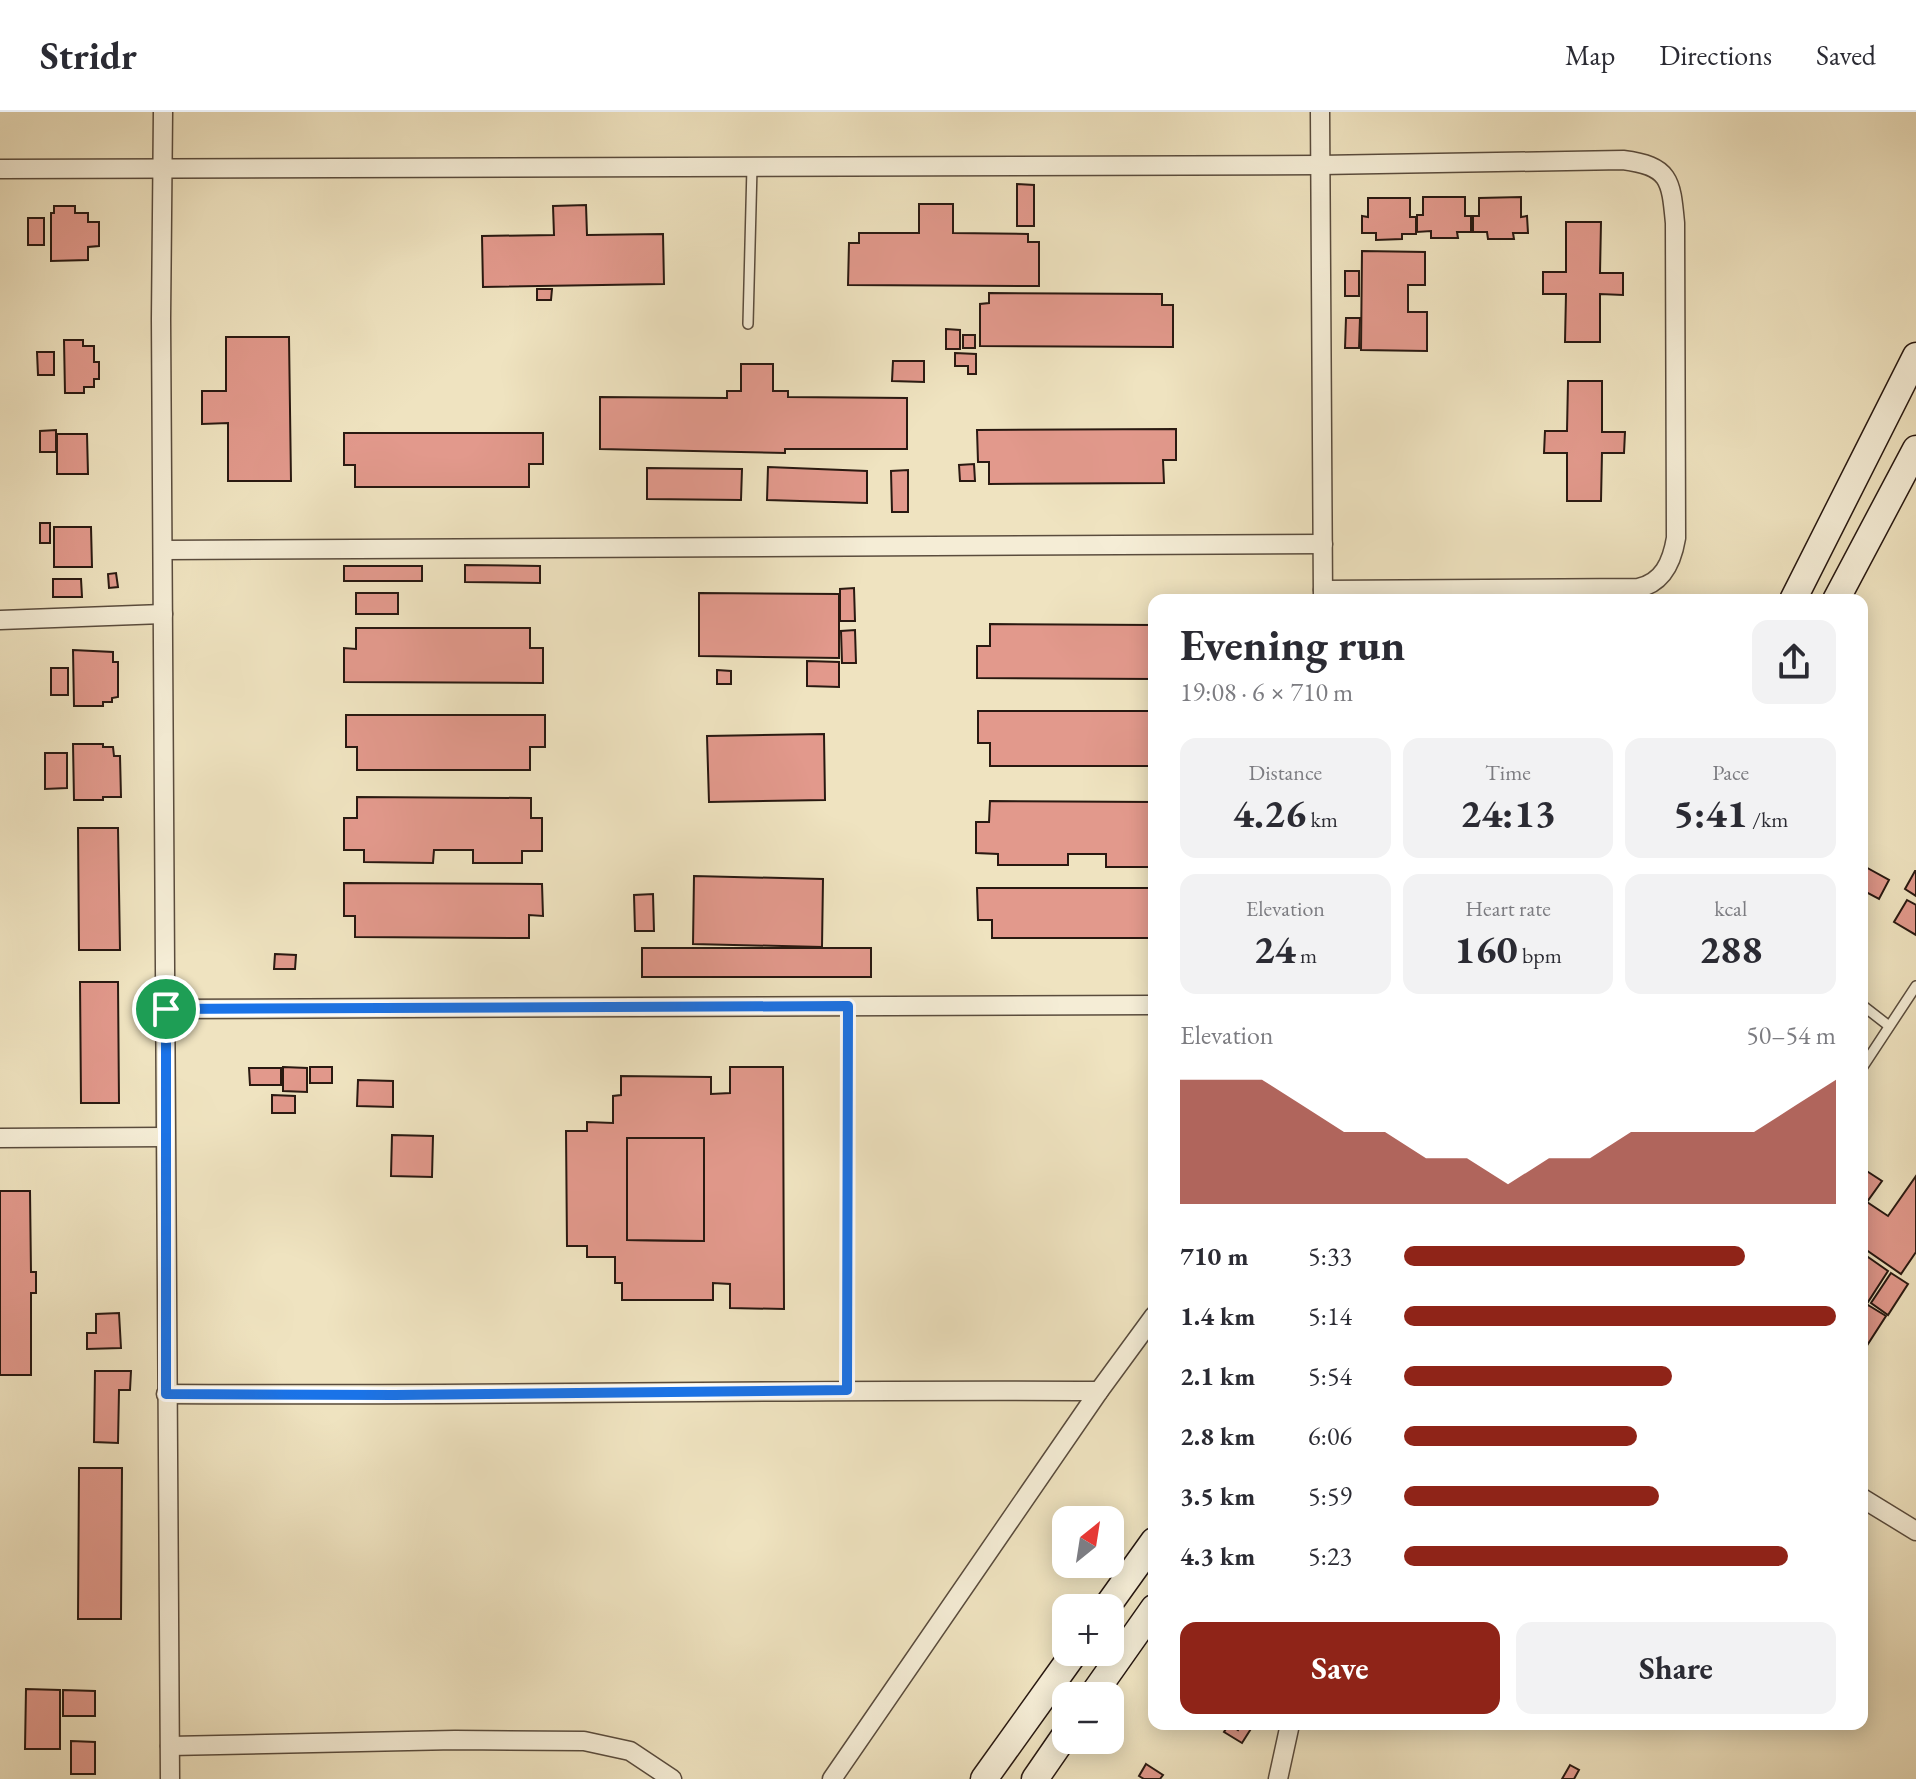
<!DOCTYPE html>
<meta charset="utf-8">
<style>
body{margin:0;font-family:"EB Garamond",serif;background:#f2f2f3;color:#2b2b33;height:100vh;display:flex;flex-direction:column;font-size:30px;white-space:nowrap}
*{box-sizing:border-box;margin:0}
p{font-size:26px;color:#7c7c81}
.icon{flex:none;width:44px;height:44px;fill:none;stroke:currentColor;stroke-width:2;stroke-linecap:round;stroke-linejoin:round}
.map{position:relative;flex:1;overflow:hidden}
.panel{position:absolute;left:1148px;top:482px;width:720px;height:1136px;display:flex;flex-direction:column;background:#fff;border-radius:16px;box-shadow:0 4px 20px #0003}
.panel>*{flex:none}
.needle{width:52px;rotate:30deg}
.tools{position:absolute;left:1052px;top:1394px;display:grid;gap:16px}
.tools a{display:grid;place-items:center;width:72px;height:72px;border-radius:16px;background:#fff;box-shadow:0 4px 20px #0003;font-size:40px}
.pin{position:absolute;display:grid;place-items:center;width:68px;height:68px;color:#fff;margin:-34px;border:4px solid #fff;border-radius:50%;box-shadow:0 2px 8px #0007}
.round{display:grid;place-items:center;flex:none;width:84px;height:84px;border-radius:16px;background:#f2f2f3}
.overview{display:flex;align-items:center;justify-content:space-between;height:136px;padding:0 32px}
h1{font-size:44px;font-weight:700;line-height:60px}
.metrics{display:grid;grid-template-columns:repeat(3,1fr);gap:12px;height:136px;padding:8px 32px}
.metrics div{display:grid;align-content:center;border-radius:16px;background:#f2f2f3;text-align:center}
.metrics b{font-size:40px;font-weight:700}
.metrics small{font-size:22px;font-weight:400}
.metrics p{font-size:22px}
.chart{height:224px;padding:16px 32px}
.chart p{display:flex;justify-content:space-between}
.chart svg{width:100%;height:144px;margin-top:8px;fill:#8f2418;opacity:.7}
.button{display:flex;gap:16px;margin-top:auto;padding:16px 32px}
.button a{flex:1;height:92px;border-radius:16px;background:#8f2418;color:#fff;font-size:32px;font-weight:700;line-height:92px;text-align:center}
.button a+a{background:#f2f2f3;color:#2b2b33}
ul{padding:0 32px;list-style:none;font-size:26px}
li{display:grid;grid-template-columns:128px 96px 1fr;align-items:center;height:60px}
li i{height:20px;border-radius:10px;background:#8f2418}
header{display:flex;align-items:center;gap:48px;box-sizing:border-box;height:112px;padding:0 40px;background:#fff;border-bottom:2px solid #e1e1e2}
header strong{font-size:38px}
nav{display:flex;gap:44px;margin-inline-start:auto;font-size:28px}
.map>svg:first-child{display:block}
.building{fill:#e2998c;stroke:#291911;stroke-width:2;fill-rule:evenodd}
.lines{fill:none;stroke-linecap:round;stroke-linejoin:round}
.lane-casing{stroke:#5a4c3d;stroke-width:12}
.street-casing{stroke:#5a4c3d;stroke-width:21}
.secondary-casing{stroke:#291911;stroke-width:29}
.lane{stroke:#f5edd6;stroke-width:9}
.street{stroke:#f5edd6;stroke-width:18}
.secondary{stroke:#f5edd6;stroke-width:26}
.route-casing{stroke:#fff;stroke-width:16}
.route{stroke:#1a73e8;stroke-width:10}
</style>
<header>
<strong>Stridr</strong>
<nav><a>Map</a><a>Directions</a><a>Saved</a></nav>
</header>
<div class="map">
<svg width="1916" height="1667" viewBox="0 0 1916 1667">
<rect width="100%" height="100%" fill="#efe3c0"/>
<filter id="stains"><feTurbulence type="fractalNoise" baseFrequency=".0025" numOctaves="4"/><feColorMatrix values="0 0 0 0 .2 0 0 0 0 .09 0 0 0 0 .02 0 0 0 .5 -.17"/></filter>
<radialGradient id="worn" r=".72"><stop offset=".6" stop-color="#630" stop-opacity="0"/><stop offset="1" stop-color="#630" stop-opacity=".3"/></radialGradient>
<g class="building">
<polygon points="1017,72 1034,73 1034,114 1017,114"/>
<polygon points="1423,85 1465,85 1465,104 1471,104 1471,120 1457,120 1458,126 1431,126 1431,119 1417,120 1417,103 1423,103"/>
<polygon points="1521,85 1521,105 1527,104 1528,121 1513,121 1514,127 1488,127 1487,120 1473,120 1473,104 1479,104 1479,86"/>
<polygon points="1368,86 1410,86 1410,105 1416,105 1416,122 1402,122 1402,127 1376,128 1376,121 1362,121 1362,104 1368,105"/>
<polygon points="919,92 953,92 953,121 1028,122 1028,130 1039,130 1039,174 848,173 849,131 859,131 859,121 919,121"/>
<polygon points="586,93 587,123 663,122 664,172 483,175 482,124 554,123 553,94"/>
<polygon points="54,94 75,94 75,101 88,101 88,110 99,110 99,134 88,135 88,148 51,149 51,101 54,101"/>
<rect x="28" y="106" width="16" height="27"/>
<polygon points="1566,110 1601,110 1600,161 1623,161 1623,183 1600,182 1600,230 1565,230 1566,182 1543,182 1543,160 1566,160"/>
<polygon points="1362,139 1425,140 1425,173 1408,173 1408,200 1427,200 1427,239 1361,238"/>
<rect x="1345" y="159" width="14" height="25"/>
<polygon points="537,177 552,177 551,188 537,188"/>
<polygon points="989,181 1162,182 1162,193 1173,193 1173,235 980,234 980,192 989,191"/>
<polygon points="1346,206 1360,206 1359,236 1345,236"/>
<polygon points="946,217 960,218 960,237 946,237"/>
<rect x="963" y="223" width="12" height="13"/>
<polygon points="226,225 289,225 291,369 228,369 228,311 202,312 202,279 226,279"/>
<polygon points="64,228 83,228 83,234 94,234 94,250 99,250 99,267 94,267 94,275 84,275 84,281 65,281"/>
<polygon points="37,240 54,240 54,263 38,263"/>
<polygon points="955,241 976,242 976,262 968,262 968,254 955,254"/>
<polygon points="893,249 924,249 924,270 892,269"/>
<polygon points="741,252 773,252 773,279 788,279 788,285 907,286 907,337 785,337 785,341 600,337 600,285 727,286 727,279 741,279"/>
<polygon points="1568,269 1602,269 1602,320 1625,320 1624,341 1602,341 1601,389 1567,389 1567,341 1544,341 1545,319 1567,319"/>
<polygon points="1176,317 1176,348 1163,348 1164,371 989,372 989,350 978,350 977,318"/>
<polygon points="56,318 56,340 40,340 40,319"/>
<polygon points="344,321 543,321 543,352 529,352 529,375 355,375 355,353 344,353"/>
<polygon points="57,322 87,322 88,362 57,362"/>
<polygon points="974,352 975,369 960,369 959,353"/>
<polygon points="768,355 867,359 867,391 767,388"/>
<polygon points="647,356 742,357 741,388 647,387"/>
<polygon points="908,358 908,400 892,400 891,359"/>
<rect x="40" y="411" width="10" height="20"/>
<polygon points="54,415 91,415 92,455 54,455"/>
<polygon points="465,453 540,454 540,471 465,470"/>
<rect x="344" y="454" width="78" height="15"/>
<polygon points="116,461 118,475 109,476 108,462"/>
<polygon points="53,467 81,467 82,485 53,485"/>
<polygon points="854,476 855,509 840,509 840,477"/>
<rect x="356" y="481" width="42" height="21"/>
<polygon points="699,481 839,482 839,546 699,544"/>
<polygon points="990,512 1154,513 1154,567 977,566 977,534 990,534"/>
<polygon points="356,516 530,516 530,536 543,536 543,571 344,570 344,536 356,537"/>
<polygon points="855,518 856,551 842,551 841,519"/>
<polygon points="73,538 113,540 113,550 118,550 118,585 112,586 112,590 103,590 103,594 74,594"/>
<polygon points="807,549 839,550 839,575 807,574"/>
<rect x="51" y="556" width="17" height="27"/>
<polygon points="717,558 731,559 731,572 717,572"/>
<polygon points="978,599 1154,599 1154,654 990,654 990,631 978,631"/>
<polygon points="346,603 545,603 545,635 530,635 530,658 357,658 357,635 346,635"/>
<polygon points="824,622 825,688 709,690 707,624"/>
<polygon points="73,632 103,632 103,635 113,635 114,644 120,644 121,685 103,685 103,688 74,688"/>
<polygon points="45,641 67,641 67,676 45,677"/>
<polygon points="357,685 531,686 531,706 542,706 542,739 522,739 522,751 473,751 473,738 434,738 433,751 364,750 364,738 344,738 344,706 357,706"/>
<polygon points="990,689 1154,690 1154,755 1106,755 1106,742 1068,742 1068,753 998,753 998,742 976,741 976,710 989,710"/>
<polygon points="78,716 118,716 120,838 79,838"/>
<polygon points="1862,753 1889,768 1879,787 1862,778"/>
<polygon points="1915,759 1916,759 1916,784 1905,777"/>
<polygon points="694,764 823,767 822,835 693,832"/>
<polygon points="344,771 542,772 543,804 529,803 529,826 355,825 355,804 344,804"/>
<polygon points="977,776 1154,776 1154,826 992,826 992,808 978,808"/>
<polygon points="653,782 654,819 635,819 634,783"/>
<polygon points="1907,788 1916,793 1916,823 1894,810"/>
<rect x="642" y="836" width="229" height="29"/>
<polygon points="275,842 296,843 295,857 274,857"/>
<polygon points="80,870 118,870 119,991 81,991"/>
<polygon points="283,955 307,956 307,980 283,979"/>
<rect x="310" y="955" width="22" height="16"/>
<path d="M730,955H783L784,1197L730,1196V1172L713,1171V1188H622V1171H615V1145H587V1134H567L566,1019H587V1010L613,1011V984L621,983V964L711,965V982L730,981ZM627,1026H704V1129L627,1128Z"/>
<polygon points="249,956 281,956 281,973 250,973"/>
<polygon points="358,968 393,969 393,995 357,994"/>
<polygon points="272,983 295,984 295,1001 272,1001"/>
<polygon points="392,1023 433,1024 432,1065 391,1064"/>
<polygon points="627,1026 704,1026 704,1129 627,1128"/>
<polygon points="1862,1056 1882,1069 1867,1090 1888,1104 1916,1064 1916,1140 1901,1162 1862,1135"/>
<polygon points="0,1079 30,1079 31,1160 36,1160 36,1181 31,1181 31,1263 0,1263"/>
<polygon points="1868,1145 1888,1159 1868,1190 1862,1186 1862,1154"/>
<polygon points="1891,1161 1908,1172 1888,1203 1871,1191"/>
<polygon points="1868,1193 1886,1204 1866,1235 1862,1232 1862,1203"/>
<polygon points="119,1201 121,1236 87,1237 87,1221 96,1221 96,1202"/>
<polygon points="95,1259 131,1259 130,1278 119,1278 118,1331 94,1330"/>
<polygon points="79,1356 122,1356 121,1507 78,1507"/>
<polygon points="26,1577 60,1578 60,1637 25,1637"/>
<polygon points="63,1578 95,1579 95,1604 63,1604"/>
<polygon points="1229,1612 1238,1618 1242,1612 1254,1612 1242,1631 1224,1620"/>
<polygon points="71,1629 95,1630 95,1662 71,1662"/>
<polygon points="1146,1652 1163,1663 1160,1667 1144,1667 1139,1664"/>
<polygon points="1570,1653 1579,1658 1574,1667 1562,1667"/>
</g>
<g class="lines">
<defs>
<g id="lane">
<polyline points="748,212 752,55"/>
<polyline points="1862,893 1889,914"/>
<polyline points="1862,956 1916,874"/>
<polyline points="847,1278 848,894"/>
</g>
<g id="street">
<polyline points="163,0 161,207 170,1667"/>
<polyline points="1320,0 1323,488"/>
<path d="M0,57L1320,53L1623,48C1670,54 1671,68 1675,111L1676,426C1672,450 1663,471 1638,476L1323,478"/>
<polyline points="163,438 1323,432"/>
<polyline points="0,508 163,502"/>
<polyline points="166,897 1154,893"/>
<polyline points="0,1026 164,1025"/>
<path d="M166,1282C477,1284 788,1277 1099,1279"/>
<polyline points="1862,1386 1916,1419"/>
<polyline points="170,1634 455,1628 584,1629 630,1639 672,1667"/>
<polyline points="832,1667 1099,1279 1154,1204"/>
<polyline points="1278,1667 1290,1612"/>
</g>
<g id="secondary">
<polyline points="1793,488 1916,244"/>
<polyline points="1836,488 1916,337"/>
<polyline points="1106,1496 1154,1429"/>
<polyline points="1092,1584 1154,1496"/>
<polyline points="984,1667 1075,1540"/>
<polyline points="1035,1667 1066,1622"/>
</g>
</defs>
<use href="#lane" class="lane-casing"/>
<use href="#street" class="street-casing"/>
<use href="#secondary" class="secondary-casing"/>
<use href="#lane" class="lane"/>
<use href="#street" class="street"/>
<use href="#secondary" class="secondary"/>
</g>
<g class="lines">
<defs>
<polygon id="route" points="848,894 847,1278 395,1283 166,1282 166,897"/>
</defs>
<use href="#route" class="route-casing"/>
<use href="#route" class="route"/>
</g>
<rect width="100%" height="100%" filter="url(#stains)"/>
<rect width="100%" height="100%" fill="url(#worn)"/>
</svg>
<div class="tools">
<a><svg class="needle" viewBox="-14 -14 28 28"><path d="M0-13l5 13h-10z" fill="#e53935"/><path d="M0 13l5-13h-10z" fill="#7c7c81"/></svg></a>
<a>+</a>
<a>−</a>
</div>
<div class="pin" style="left:166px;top:897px;background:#1e9e55"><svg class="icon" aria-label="arrive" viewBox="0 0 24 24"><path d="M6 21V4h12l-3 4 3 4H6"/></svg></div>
<section class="panel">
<div class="overview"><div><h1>Evening run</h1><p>19:08 · 6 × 710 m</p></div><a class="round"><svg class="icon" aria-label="share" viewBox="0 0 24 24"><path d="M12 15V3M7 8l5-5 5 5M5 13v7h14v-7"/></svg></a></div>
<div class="metrics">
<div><p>Distance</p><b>4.26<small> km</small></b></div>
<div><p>Time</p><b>24:13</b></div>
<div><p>Pace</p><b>5:41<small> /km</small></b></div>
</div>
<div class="metrics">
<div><p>Elevation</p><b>24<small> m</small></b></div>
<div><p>Heart rate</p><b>160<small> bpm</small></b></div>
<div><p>kcal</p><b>288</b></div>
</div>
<div class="chart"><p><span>Elevation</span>50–54 m</p>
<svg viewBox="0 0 160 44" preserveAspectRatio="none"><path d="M0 44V6L10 6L20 6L30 14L40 22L50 22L60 30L70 30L80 38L90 30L100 30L110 22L120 22L130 22L140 22L150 14L160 6V44z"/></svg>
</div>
<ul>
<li><b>710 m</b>5:33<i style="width:79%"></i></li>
<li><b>1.4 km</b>5:14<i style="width:100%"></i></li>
<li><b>2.1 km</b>5:54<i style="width:62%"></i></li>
<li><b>2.8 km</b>6:06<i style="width:54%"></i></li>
<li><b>3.5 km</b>5:59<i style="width:59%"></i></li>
<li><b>4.3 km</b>5:23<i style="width:89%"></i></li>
</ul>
<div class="button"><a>Save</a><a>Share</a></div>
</section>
</div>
